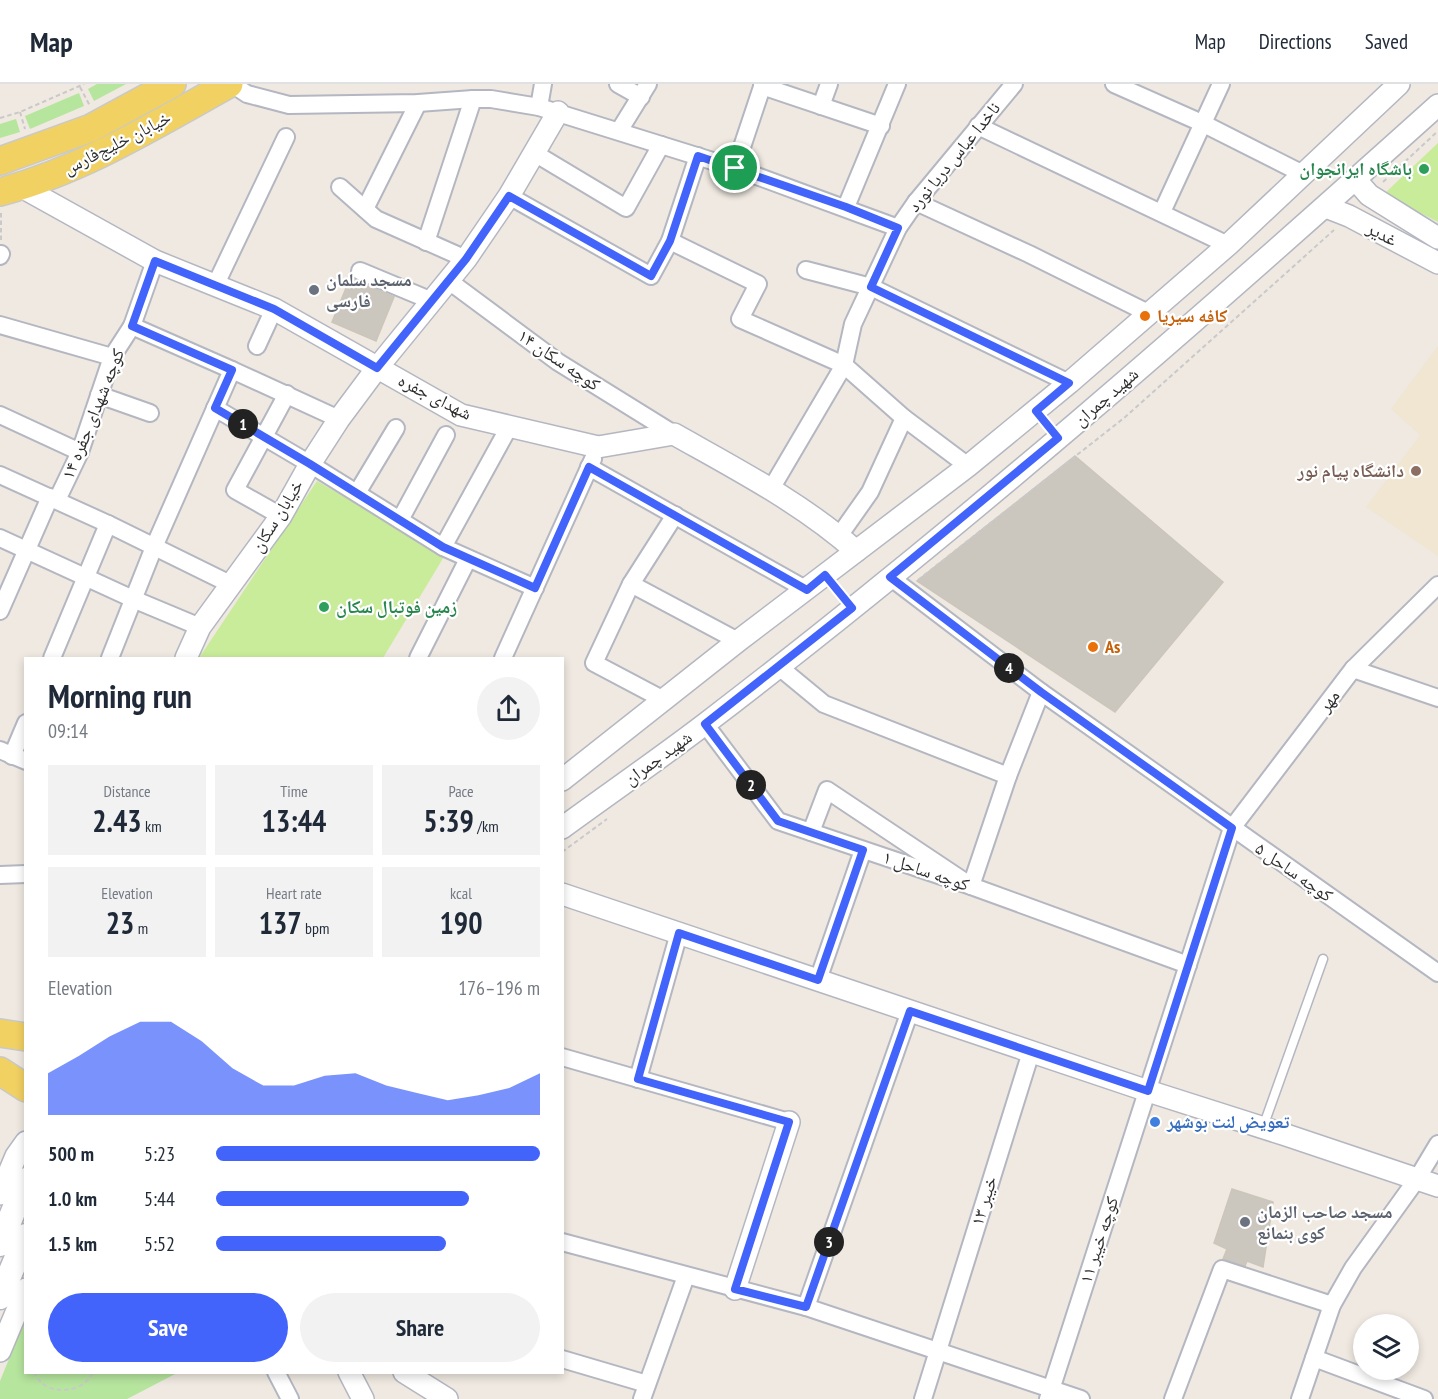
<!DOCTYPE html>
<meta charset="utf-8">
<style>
body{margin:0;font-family:"PT Sans Narrow","Noto Naskh Arabic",sans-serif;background:#f2f2f3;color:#1f2937;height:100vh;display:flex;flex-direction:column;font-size:22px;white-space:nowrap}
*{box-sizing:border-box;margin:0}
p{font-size:20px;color:#747a83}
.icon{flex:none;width:33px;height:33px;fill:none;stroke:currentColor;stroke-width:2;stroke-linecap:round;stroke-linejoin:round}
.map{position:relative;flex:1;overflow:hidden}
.panel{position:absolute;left:24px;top:573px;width:540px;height:717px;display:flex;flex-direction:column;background:#fff;border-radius:0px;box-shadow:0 3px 9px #0003}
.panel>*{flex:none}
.fabs{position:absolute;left:1353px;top:1230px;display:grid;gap:12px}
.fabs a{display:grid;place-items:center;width:66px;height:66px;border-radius:50%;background:#fff;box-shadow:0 3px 9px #0003;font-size:30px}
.pin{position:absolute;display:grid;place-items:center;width:51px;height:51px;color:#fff;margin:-26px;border:3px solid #fff;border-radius:50%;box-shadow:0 2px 6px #0007}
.km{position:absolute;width:30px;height:30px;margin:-15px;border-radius:50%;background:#222;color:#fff;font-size:16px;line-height:30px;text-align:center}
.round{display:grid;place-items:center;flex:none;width:63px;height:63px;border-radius:32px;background:#f2f2f3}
.overview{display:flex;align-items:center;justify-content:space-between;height:102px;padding:0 24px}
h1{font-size:33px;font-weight:600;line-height:45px}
.metrics{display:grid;grid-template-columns:repeat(3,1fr);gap:9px;height:102px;padding:6px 24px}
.metrics div{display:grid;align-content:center;border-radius:0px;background:#f2f2f3;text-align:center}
.metrics b{font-size:30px;font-weight:600}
.metrics small{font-size:16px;font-weight:400}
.metrics p{font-size:16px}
.chart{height:168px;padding:12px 24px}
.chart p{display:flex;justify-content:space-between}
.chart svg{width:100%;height:108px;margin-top:6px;fill:#4264fb;opacity:.7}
.cta{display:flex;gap:12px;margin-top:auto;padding:12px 24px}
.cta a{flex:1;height:69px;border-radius:36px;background:#4264fb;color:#fff;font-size:24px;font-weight:600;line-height:69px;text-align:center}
.cta a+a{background:#f2f2f3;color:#1f2937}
ul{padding:0 24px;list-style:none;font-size:20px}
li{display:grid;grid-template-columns:96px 72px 1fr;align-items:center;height:45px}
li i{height:15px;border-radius:8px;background:#4264fb}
header{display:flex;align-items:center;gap:36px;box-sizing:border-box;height:84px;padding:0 30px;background:#fff;border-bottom:2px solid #e0e1e3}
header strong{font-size:28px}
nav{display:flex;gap:33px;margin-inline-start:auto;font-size:21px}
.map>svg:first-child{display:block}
.education{fill:#f0e6d1}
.green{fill:#b6e59e}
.pitch{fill:#c9ec9a}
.building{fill:#cbc7bf;stroke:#cbc5ba;stroke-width:1.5}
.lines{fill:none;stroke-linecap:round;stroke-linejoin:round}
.service-casing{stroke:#b4b7c1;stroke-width:11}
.minor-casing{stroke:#b4b7c1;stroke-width:20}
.tertiary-casing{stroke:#b4b7c1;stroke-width:24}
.secondary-casing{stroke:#b4b7c1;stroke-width:27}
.primary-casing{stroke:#c9c9c9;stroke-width:30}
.path{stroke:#c9c9c9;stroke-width:2;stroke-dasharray:4.5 3;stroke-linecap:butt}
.service{stroke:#fff;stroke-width:8}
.minor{stroke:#fff;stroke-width:16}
.tertiary{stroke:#fff;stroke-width:21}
.secondary{stroke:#fff;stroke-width:24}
.primary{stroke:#f2d163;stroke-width:27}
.route-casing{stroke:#fff;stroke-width:12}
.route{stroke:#4264fb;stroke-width:8}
.leisure-dot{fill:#2e9e5b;stroke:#fff;stroke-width:2}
.worship-dot{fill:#6b7280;stroke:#fff;stroke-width:2}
.food-dot{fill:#e8710a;stroke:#fff;stroke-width:2}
.education-dot{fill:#8d6e63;stroke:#fff;stroke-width:2}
.shop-dot{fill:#3f7fe0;stroke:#fff;stroke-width:2}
.labels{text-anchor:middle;stroke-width:4.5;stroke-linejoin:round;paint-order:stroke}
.street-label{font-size:18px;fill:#2e2e2e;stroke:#fff}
.leisure-label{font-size:18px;font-weight:bold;fill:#27864d;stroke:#fff;text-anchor:end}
.worship-label{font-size:18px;font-weight:bold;fill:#5b616d;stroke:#fff;text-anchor:start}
.food-label{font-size:18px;font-weight:bold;fill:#c56008;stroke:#fff;text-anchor:start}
.education-label{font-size:18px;font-weight:bold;fill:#785e54;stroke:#fff;text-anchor:end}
.shop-label{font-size:18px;font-weight:bold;fill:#366cbe;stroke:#fff;text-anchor:start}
</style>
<header>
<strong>Map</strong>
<nav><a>Map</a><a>Directions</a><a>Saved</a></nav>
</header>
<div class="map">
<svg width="1438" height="1315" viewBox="0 0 1438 1315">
<rect width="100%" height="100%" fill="#efe9e1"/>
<polygon class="education" points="1438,262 1438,472 1366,423 1420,351 1391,325"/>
<g class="green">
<polygon points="97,0 126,0 94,17 88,5"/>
<polygon points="79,9 84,22 30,45 25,32"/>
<polygon points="16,35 20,48 0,54 0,40"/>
<polygon points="25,1236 26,1288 177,1289 127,1315 0,1315 0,1297"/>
</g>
<g class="pitch">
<polygon points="1438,59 1438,138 1384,110"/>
<polygon points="317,397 445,471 383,574 199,574"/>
</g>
<g class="building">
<polygon points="351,192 356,197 394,213 376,257 332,238"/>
<polygon points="1075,372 1223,498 1115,628 917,497"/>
<polygon points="1232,1105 1273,1118 1263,1183 1247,1177 1245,1182 1223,1175 1227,1165 1214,1159"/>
</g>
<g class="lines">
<defs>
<polyline id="service" points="1263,1043 1323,875"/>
<g id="minor">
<polyline points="232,0 247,10 289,21 418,19 473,15 491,15 539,23 735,84 898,144"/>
<polyline points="618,0 641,13"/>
<polyline points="1114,0 1204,40 1303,90"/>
<polyline points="762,2 881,42"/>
<polyline points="821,22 829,0"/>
<polyline points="539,23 543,0"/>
<polyline points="978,42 1228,161"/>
<polyline points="619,47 648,0"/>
<polyline points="536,70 626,124 661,61"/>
<polyline points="735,84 763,0"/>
<polyline points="340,103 376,135 466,175"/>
<polyline points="509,112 651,192 670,157 698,72"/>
<polyline points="916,118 1029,170 1150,230"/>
<polyline points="846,123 897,0"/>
<polyline points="365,125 418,19"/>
<polyline points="1162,128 1221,0"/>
<polyline points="670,157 758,200 740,235 844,281 904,334 968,382"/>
<polyline points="426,158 473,15"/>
<polyline points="0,172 1,170"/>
<polyline points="806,186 871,203 1069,299"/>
<polyline points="360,187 432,217"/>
<polyline points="449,197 558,278 674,350"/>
<polyline points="215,202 286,53"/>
<polyline points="0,241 112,273"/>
<polyline points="257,262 274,225"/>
<polyline points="232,286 339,335"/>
<polyline points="99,311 150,329"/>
<polyline points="215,324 310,380 443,463 535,504"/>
<polyline points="0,331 80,368"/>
<polyline points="589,383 807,506"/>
<polyline points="0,391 108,440 232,501"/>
<polyline points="771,405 844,281 853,240 898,144 916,118 1014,0"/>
<polyline points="357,409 396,344"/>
<polyline points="57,416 80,368 112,273 132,242 155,177"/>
<polyline points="281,432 235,406 287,310"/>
<polyline points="400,436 446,351"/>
<polyline points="839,452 870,408 904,334"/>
<polyline points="0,454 133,515 200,543"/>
<polyline points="443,463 509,343"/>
<polyline points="890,493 1041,608 1438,889"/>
<polyline points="631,500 738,557"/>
<polyline points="0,527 50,413"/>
<polyline points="52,574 108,440"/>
<polyline points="110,574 154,463 232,286 132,242"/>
<polyline points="418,574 468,475"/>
<polyline points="503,574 593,375"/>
<polyline points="778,582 824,620 1008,692"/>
<polyline points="1353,585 1438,614"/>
<polyline points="664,616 594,579 631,500 675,431"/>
<polyline points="705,640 778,737 971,802 1188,881"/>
<polyline points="0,666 26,677"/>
<polyline points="12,672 26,639"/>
<polyline points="811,748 827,706 971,802 1008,692 1041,608"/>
<polyline points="0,791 26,790"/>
<polyline points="818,896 863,766"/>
<polyline points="562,973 789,1038"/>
<polyline points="638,995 679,849"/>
<polyline points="562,1158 806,1223 1081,1315"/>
<polyline points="806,1223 910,927"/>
<polyline points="1314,1274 1424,1315"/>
<polyline points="562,1275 647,1300"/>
<polyline points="276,1288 290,1315"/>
<polyline points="642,1315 686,1192"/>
<polyline points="923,1315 1031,968"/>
<polyline points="1048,1315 1232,744 1353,585 1438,501"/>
<polyline points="1173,1315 1222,1185 1332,1221"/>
<polyline points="1300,1315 1332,1221 1353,1184 1417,1095 1438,1060"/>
</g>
<g id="tertiary">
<polyline points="1355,95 1369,111 1438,154"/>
<path d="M20,102L155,177L274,225L461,331L598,363L674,350C736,385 802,419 856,467"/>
<polyline points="1326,123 1349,132 1438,179"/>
<polyline points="186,574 200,543 281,432 310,380 339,335 377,284 466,175 509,112 558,28"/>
<polyline points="562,696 738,557 968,382 1069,299 1228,161 1399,0"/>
<path d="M562,744C610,709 659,675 705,640C959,446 1201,234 1438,21"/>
<polyline points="562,810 1148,1007 1286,1051 1438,1102"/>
<polyline points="0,1110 16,1072 26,1058"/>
<polyline points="735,1205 789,1038"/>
<polyline points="0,1267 26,1205"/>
<polyline points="349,1288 363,1315"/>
<polyline points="404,1288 447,1315"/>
</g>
<g id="secondary">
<polyline points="0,1160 26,1096"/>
<polyline points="0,1213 26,1152"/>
</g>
<g id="primary">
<polyline points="0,77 91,44 172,0"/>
<path d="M0,108C83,86 155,41 229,0"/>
<polyline points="0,949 26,953"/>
<polyline points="0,987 26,1004"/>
</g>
</defs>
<use href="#service" class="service-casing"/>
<use href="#minor" class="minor-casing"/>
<use href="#tertiary" class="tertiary-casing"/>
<use href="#secondary" class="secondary-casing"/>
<use href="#primary" class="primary-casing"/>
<g class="path">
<polyline points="80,3 90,22"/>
<polyline points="20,28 25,45"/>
<polyline points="0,34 20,28 84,0"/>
<polyline points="1383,98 1438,47"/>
<polyline points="1,156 1,128"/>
<polyline points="918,496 1124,334 1334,146"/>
<polyline points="562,768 607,735"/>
<path d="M34,1288C36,1292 39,1297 43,1300C58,1311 85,1307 93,1288"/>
</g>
<use href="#service" class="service"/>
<use href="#minor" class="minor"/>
<use href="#tertiary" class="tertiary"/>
<use href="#secondary" class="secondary"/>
<use href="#primary" class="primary"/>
</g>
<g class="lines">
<defs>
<polygon id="route" points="698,72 846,123 898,144 871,203 1069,299 1036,327 1058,354 890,493 1041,608 1232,744 1148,1007 910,927 806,1223 735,1205 789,1038 638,995 679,849 818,896 863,766 778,737 705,640 852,524 825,491 807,506 589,383 535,504 443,463 310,380 215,324 232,286 132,242 155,177 274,225 377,284 466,175 509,112 651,192 670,157"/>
</defs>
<use href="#route" class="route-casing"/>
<use href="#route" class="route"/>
</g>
<g class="leisure-dot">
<circle cx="1424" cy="85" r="6"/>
<circle cx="324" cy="523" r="6"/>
</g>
<g class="worship-dot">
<circle cx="314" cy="206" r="6"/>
<circle cx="1245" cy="1138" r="6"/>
</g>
<g class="food-dot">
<circle cx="1145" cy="232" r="6"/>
<circle cx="1093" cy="563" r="6"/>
</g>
<circle class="education-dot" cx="1416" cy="387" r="6"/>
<circle class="shop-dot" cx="1155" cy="1038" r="6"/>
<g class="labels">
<g class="street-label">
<text transform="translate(117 59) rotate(-27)" y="6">خیابان خلیج‌فارس</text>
<text transform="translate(954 73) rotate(-51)" y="6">ناخدا عباس دریا نورد</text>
<text transform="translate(1382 150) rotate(28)" y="6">غدیر</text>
<text transform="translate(559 276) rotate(34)" y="6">کوچه سکان ۱۴</text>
<text transform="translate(435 313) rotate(27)" y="6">شهدای جفره</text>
<text transform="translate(1106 313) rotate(-41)" y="6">شهید چمران</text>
<text transform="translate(93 330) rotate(-68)" y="6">کوچه شهدای جفره ۱۴</text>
<text transform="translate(277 432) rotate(-58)" y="6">خیابان سکان</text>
<text transform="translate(1329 617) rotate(-53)" y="6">مهر</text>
<text transform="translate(658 674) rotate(-36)" y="6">شهید چمران</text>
<text transform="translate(926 787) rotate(19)" y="6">کوچه ساحل ۱</text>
<text transform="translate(1294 788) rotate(35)" y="6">کوچه ساحل ۵</text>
<text transform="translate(984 1117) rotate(-73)" y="6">خیبر ۱۳</text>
<text transform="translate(1099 1156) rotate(-72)" y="6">کوچه خیبر ۱۱</text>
</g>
<g class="leisure-label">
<text x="1412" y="91">باشگاه ایرانجوان</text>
<text x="336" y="529" text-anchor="start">زمین فوتبال سکان</text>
</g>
<g class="worship-label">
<text x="326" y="202">مسجد سلمان<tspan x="326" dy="21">فارسی</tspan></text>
<text x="1257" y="1134">مسجد صاحب الزمان<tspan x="1257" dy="21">کوی بنمانع</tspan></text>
</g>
<g class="food-label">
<text x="1157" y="238">کافه سیریا</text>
<text x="1105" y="569">As</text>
</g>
<g class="education-label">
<text x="1404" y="393">دانشگاه پیام نور</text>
</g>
<g class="shop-label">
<text x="1167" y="1044">تعویض لنت بوشهر</text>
</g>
</g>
</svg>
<div class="fabs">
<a><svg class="icon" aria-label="layers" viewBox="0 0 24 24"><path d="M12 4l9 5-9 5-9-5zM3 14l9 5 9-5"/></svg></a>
</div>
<div class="pin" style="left:735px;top:84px;background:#1e9e55"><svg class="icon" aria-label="arrive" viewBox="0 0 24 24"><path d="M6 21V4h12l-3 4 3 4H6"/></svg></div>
<b class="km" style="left:243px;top:340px">1</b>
<b class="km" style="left:751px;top:701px">2</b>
<b class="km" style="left:829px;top:1158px">3</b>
<b class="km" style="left:1009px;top:584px">4</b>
<section class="panel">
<div class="overview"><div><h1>Morning run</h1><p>09:14</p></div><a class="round"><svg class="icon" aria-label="share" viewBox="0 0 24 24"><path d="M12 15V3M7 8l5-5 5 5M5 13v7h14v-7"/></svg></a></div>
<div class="metrics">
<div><p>Distance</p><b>2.43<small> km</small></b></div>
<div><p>Time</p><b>13:44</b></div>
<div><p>Pace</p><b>5:39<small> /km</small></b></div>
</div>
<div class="metrics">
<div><p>Elevation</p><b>23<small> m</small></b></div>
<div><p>Heart rate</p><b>137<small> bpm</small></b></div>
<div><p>kcal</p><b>190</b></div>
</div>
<div class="chart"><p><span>Elevation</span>176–196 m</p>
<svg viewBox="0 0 160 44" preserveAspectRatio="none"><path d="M0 44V27L10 20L20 12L30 6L40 6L50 14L60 25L70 32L80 32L90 28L100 27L110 32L120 35L130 38L140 36L150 33L160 27V44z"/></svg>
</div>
<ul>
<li><b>500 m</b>5:23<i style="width:100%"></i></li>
<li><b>1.0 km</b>5:44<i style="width:78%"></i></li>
<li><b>1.5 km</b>5:52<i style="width:71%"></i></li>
</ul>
<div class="cta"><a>Save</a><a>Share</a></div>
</section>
</div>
